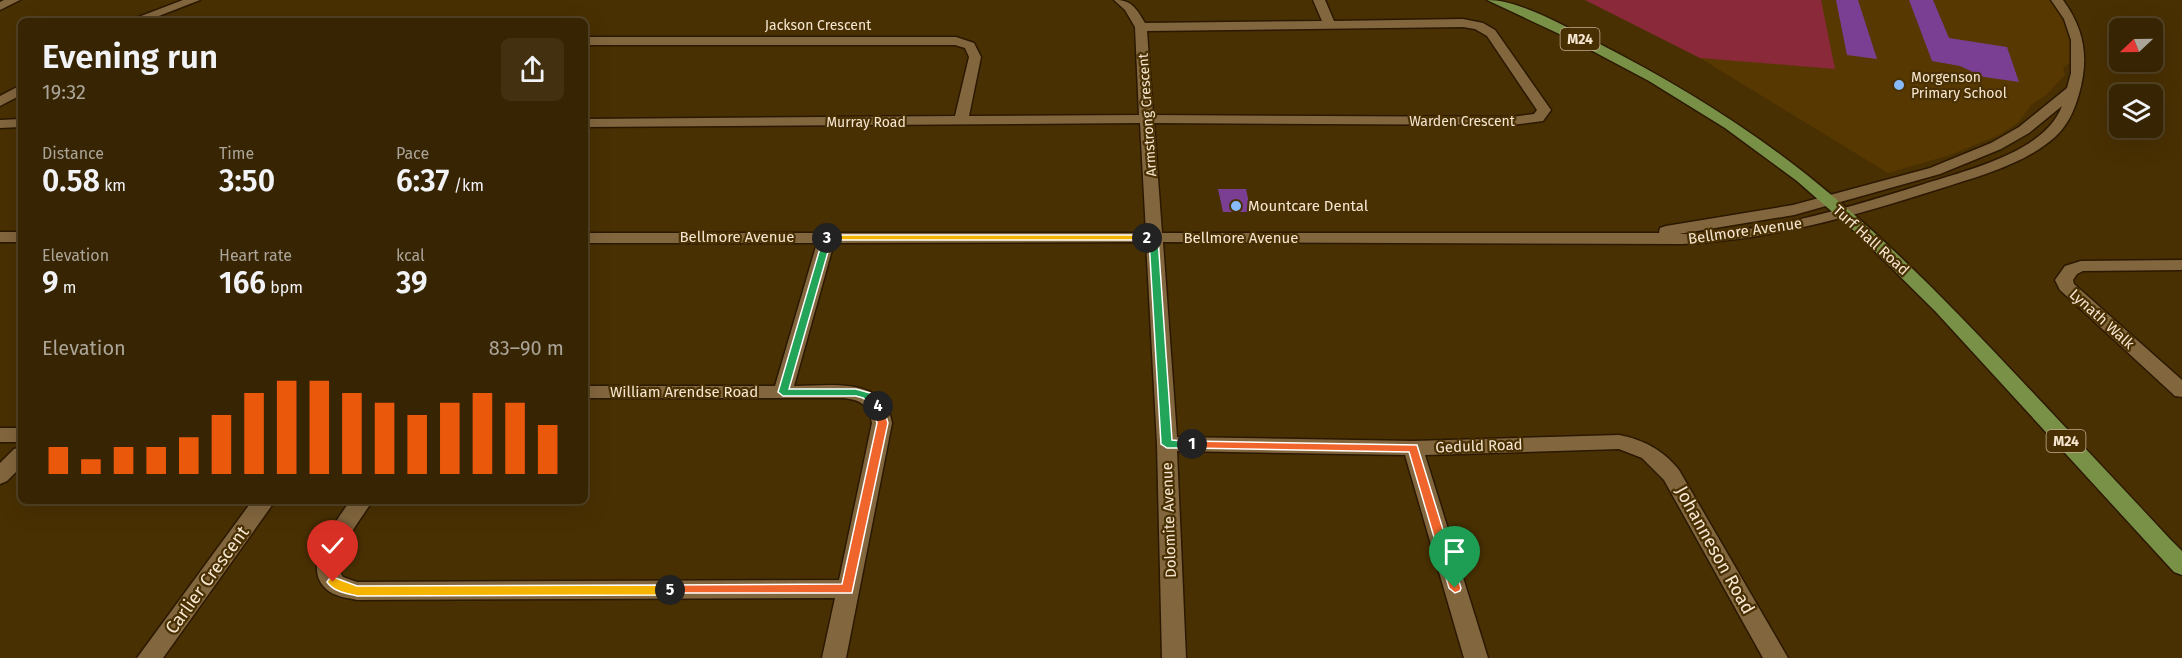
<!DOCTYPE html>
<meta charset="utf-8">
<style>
body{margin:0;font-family:"Fira Sans",sans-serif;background:#423011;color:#f1f3f6;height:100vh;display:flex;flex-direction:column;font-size:22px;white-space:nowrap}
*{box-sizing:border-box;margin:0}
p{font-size:20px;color:#aaa499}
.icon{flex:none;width:33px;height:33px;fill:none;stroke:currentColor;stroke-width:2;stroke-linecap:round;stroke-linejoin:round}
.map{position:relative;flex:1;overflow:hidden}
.side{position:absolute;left:18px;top:18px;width:570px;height:486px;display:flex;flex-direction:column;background:#372402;border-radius:9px;box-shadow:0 6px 24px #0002,0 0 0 2px #514124}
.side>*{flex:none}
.needle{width:39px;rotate:248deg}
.fabs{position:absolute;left:2109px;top:18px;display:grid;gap:12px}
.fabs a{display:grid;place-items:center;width:54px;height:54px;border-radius:9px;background:#372402;box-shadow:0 6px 24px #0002,0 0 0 2px #514124;font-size:30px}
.pin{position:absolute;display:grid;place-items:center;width:51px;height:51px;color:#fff;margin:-62px -26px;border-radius:50% 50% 50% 0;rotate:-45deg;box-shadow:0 0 6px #0007}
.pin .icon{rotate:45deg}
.km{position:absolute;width:30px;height:30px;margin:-15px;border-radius:50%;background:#222;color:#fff;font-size:16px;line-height:30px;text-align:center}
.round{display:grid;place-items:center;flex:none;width:63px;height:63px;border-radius:9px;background:#423011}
.head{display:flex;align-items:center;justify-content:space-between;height:102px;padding:0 24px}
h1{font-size:33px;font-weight:600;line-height:45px}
.figures{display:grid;grid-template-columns:repeat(3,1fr);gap:9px;height:102px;padding:6px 24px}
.figures div{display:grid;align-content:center}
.figures b{font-size:30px;font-weight:600}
.figures small{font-size:16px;font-weight:400}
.figures p{font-size:16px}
.chart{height:168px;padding:12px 24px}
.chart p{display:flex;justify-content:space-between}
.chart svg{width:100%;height:108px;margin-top:6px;stroke:#ea580c;stroke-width:6}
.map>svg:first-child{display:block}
.built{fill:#573801}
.green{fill:#8a2939}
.building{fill:#7a3f93}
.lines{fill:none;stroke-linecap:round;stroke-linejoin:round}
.minor-casing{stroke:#2b1800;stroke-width:3}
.major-casing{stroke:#2b1800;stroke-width:3}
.minor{fill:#82663e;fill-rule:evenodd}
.major{fill:#799147;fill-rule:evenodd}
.split-1{fill:#f0652b;stroke:#fff;stroke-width:1.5}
.split-2{fill:#22a559;stroke:#fff;stroke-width:1.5}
.split-3{fill:#f5b400;stroke:#fff;stroke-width:1.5}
.split-4{fill:#22a559;stroke:#fff;stroke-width:1.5}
.split-5{fill:#f0652b;stroke:#fff;stroke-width:1.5}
.split-6{fill:#f5b400;stroke:#fff;stroke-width:1.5}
.poi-dot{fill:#87bbfc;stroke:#493003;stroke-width:2}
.labels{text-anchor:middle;stroke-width:4.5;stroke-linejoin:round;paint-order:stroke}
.far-street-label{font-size:14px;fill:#f6e6d1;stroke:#493003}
.shield{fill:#493003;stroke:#c2af93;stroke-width:1.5}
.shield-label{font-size:14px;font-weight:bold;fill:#f6e6d1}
.far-poi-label{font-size:14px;fill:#f6e6d1;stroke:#493003;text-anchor:start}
.poi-label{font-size:15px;fill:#f6e6d1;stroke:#493003;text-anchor:start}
.street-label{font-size:15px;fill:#f6e6d1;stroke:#493003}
.near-street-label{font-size:18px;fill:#f6e6d1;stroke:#493003}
</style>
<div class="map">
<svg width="2182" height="658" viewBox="0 0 2182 658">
<rect width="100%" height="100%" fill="#493003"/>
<polygon class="built" points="1585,0 2057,0 2075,31 2072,61 2063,68 2065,75 2046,95 2031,105 2019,122 1999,135 1950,155 1888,173 1700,58"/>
<polygon class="green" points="1585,0 1821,0 1835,69 1700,58"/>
<g class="building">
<polygon points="1836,0 1858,0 1877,59 1847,55"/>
<polygon points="1909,0 1933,0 1949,38 2007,47 2019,82 1984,77 1960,66 1932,61"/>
<polygon points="1218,189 1246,189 1251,212 1223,212"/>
</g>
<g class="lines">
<defs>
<g id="minor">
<polygon points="4,0 20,0 0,10 0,2"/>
<polygon points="183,0 200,0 146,21 128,21"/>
<path d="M1114,0C1132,0 1136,8 1145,23L1322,21L1313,0H1325L1334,21L1463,19L1483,23L1495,30L1551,110L1543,121L1512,125L1154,123L1162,233H1659L1660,228L1666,226L1793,205L1930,168L1991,143L2019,127L2067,88L2071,73V40L2064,19L2051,0H2063C2085,30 2089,59 2079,94C2074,111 2068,125 2055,137C2023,165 1979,176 1939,189C1854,216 1771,240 1682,244L1163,242L1177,437L1413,441L1619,435C1644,440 1663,450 1679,470L1788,658H1763L1664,480L1642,458L1619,449L1425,455L1488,658H1464L1405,455L1177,451L1186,658H1162L1157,444L1146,242L834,243L794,386C830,386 884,376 892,423L846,658H822L835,598L357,600C348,598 338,597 330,592C297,570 335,523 350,501H372C362,519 328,557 343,577L357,582L839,580L872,423C869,405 861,400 844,398H585V386H775L817,243H585V233H1146L1140,123L585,127V119L955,116L969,57L965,48L955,45H585V37H956L974,43L981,57L969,116L1139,115L1135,27L1125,10ZM1463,27L1475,29L1487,36L1537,110L1534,114L1512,117L1153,115L1147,31ZM2062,106C2044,153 1967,170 1924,184C1844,209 1764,234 1679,234L1794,215L1940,174L2001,149L2029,133Z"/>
<polygon points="21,85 21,95 0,106 0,96"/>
<polygon points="21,119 21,127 0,128 0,120"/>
<rect x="0" y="232" width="21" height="10"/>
<polygon points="2182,260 2182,270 2083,271 2077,274 2073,280 2074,284 2182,380 2182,397 2175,396 2060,290 2055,280 2065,266 2081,261"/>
<rect x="0" y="428" width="21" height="14"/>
<polygon points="21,447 21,467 7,481 0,484 0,463 14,449"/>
<polygon points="252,501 275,501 163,658 137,658"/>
</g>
<path id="major" d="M1487,0C1521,0 1565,27 1596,42C1670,80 1742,123 1807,175C1884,236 1953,308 2020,379C2070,432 2120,485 2169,538L2182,551V575L2174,572L1935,311L1854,231L1797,181L1725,128L1649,81L1570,39Z"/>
</defs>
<use href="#minor" class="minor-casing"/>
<use href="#major" class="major-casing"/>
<use href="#minor" class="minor"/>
<use href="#major" class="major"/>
</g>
<polygon class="split-1" points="1192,441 1417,445 1461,588 1460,591 1455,593 1449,588 1409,452 1192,448 1186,444"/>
<polygon class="split-2" points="1154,235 1158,238 1172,440 1195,442 1195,447 1192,448 1167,448 1161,444 1149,240 1142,238"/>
<polygon class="split-3" points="827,235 1147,235 1151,238 1147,240 824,240 824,236"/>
<polygon class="split-4" points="827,235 832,238 789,389 856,389 870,393 881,403 881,408 874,408 863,398 856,396 783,396 778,392 823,238"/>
<polygon class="split-5" points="878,402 883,406 888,423 852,593 666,593 664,590 666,586 670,585 842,584 877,423 872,406"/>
<path class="split-6" d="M333,577L357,586L670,585L676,590L670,595L357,596C346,593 334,592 327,582L329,579Z"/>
<g class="poi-dot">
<circle cx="1899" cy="85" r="6"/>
<circle cx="1236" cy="206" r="6"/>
</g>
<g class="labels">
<g class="far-street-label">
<text x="818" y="30">Jackson Crescent</text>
<text transform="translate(1147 115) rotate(-94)" y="5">Armstrong Crescent</text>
<text x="1462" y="126">Warden Crescent</text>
<text x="866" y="127">Murray Road</text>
</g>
<g class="shield">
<rect x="1560.5" y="28" width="39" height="22" rx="4.5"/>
<rect x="2046.5" y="430" width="39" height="22" rx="4.5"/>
</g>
<g class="shield-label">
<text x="1580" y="44">M24</text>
<text x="2066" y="446">M24</text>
</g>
<g class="far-poi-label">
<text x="1911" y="82">Morgenson<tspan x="1911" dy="16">Primary School</tspan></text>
</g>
<g class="poi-label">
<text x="1248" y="211">Mountcare Dental</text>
</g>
<g class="street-label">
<text transform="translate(1745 231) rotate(-8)" y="5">Bellmore Avenue</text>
<text x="737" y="242">Bellmore Avenue</text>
<text x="1241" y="243">Bellmore Avenue</text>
<text transform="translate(1871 240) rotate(42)" y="5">Turf Hall Road</text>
<text transform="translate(2102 319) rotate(42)" y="5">Lynath Walk</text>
<text x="684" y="397">William Arendse Road</text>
<text transform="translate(1479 446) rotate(-2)" y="5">Geduld Road</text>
<text transform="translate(1169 520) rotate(-92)" y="5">Dolomite Avenue</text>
</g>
<g class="near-street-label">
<text transform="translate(1715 550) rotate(61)" y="6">Johanneson Road</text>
<text transform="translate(207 580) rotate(-54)" y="6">Carlier Crescent</text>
</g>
</g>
</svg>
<div class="fabs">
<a><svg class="needle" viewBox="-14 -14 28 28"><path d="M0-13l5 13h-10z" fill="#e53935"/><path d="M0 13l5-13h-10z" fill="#aaa499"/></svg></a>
<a><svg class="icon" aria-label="layers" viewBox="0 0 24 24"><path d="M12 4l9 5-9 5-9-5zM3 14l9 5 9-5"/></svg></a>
</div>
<div class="pin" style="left:1455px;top:588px;background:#1e9e55"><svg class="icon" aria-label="arrive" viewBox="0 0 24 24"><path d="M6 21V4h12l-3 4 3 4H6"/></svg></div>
<div class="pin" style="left:333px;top:582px;background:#d93025"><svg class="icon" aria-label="check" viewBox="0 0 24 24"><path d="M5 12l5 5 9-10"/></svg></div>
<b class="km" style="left:1192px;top:444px">1</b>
<b class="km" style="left:1147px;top:238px">2</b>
<b class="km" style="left:827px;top:238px">3</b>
<b class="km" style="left:878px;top:406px">4</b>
<b class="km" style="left:670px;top:590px">5</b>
<section class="side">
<div class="head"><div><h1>Evening run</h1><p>19:32</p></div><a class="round"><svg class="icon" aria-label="share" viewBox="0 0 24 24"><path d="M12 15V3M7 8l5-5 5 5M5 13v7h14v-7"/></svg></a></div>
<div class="figures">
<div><p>Distance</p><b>0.58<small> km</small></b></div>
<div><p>Time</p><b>3:50</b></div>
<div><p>Pace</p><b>6:37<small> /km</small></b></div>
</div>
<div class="figures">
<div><p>Elevation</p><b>9<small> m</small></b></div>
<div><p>Heart rate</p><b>166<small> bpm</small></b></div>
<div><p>kcal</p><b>39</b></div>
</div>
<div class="chart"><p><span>Elevation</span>83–90 m</p>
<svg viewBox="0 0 160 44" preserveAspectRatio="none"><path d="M5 44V33M15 44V38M25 44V33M35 44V33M45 44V29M55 44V20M65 44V11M75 44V6M85 44V6M95 44V11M105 44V15M115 44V20M125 44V15M135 44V11M145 44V15M155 44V24"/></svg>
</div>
</section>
</div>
